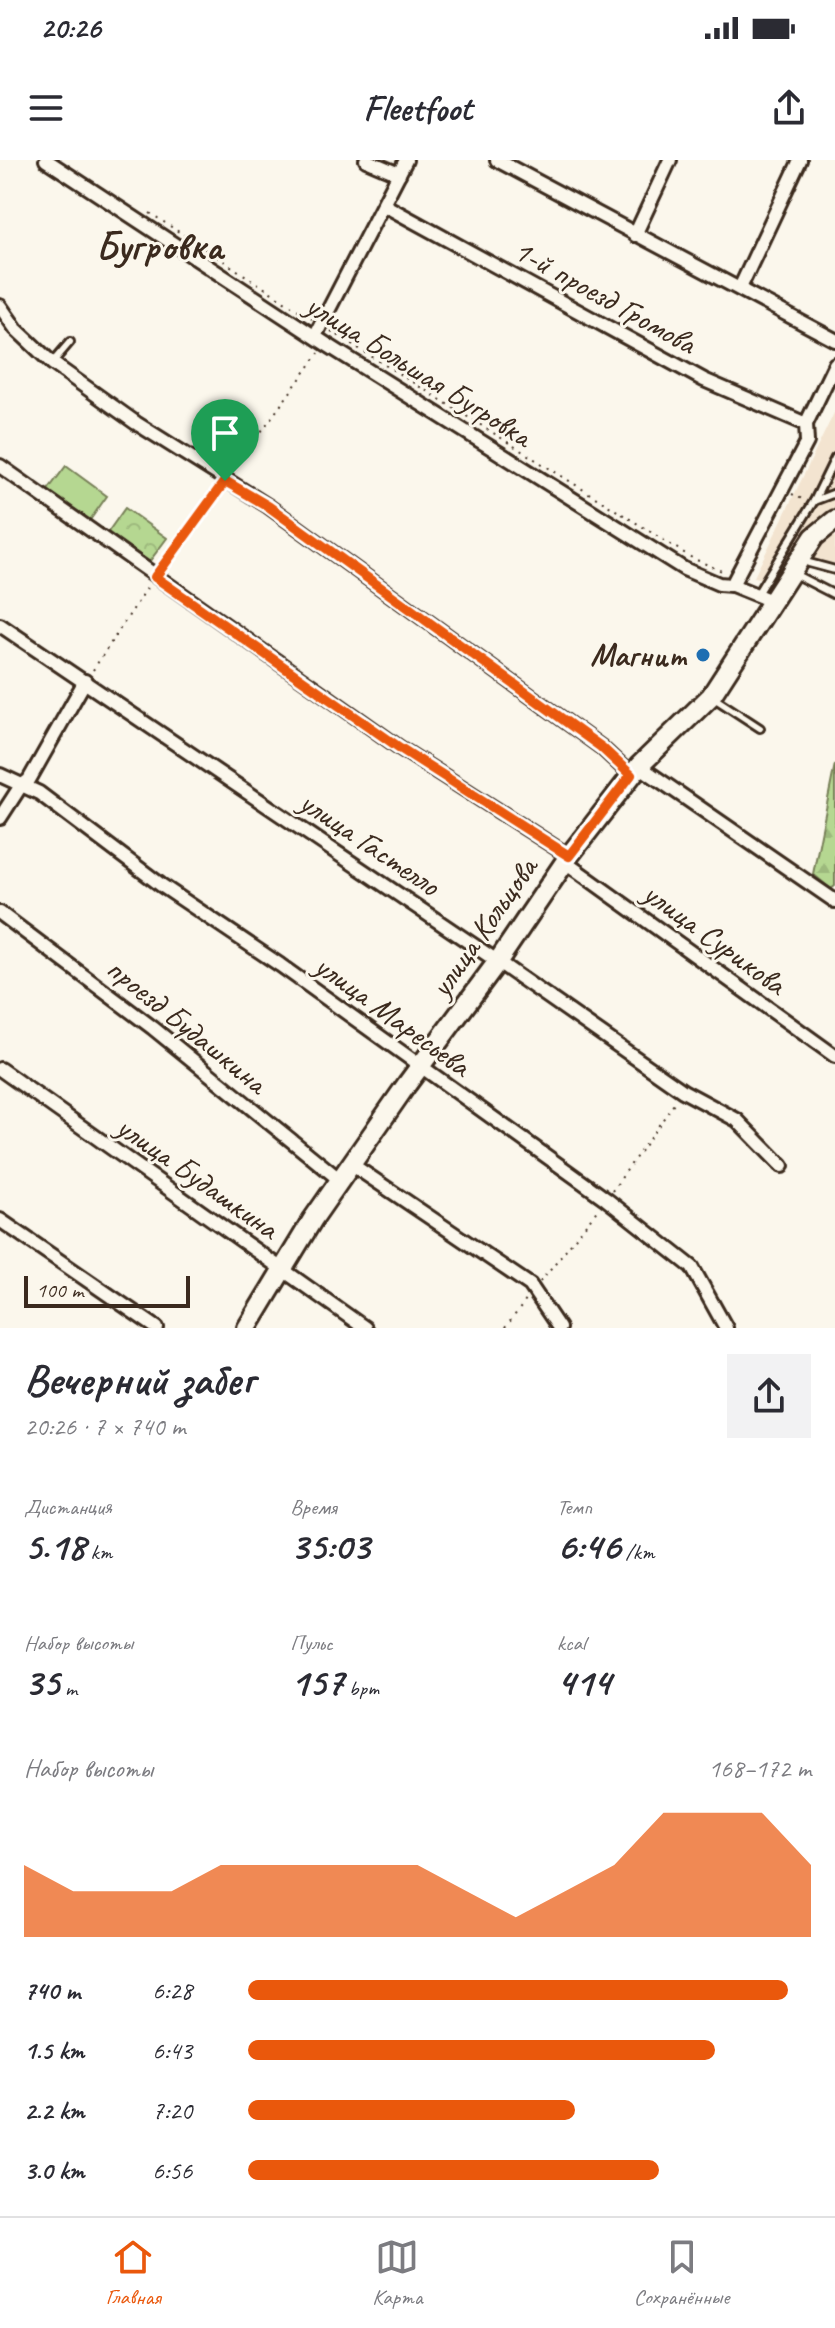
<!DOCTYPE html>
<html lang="ru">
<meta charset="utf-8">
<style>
body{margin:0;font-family:Caveat,sans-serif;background:#f2f2f3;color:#2b2b33;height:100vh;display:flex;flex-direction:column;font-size:30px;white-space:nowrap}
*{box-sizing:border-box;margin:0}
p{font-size:26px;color:#7c7c81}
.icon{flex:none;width:44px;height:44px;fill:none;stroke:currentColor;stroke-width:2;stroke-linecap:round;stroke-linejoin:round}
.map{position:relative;height:1168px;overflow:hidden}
.side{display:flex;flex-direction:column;background:#fff;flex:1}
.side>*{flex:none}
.scale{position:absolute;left:24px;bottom:20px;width:166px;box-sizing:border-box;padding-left:8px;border:4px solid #3b2a1e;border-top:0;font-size:22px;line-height:28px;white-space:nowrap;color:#3b2a1e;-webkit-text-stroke:6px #fbf7ec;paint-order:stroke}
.pin{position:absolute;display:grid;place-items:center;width:68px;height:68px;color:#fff;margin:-82px -34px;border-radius:50% 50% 50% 0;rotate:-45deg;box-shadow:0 0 8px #0007}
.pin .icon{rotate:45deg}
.round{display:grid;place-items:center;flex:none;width:84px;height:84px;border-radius:0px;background:#f2f2f3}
.summary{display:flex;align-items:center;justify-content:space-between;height:136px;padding:0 24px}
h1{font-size:44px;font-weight:700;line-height:60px}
.metrics{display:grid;grid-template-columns:repeat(3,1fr);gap:12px;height:136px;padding:8px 24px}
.metrics div{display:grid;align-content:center}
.metrics b{font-size:40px;font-weight:700}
.metrics small{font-size:22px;font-weight:400}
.metrics p{font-size:22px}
.chart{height:224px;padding:16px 24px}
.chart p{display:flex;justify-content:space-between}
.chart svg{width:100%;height:144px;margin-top:8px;fill:#ea580c;opacity:.7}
ul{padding:0 24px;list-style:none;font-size:26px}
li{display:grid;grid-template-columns:128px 96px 1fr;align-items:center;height:60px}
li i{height:20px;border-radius:10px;background:#ea580c}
.status{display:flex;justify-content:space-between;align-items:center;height:56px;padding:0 40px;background:#fff;direction:ltr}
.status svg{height:22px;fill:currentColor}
header{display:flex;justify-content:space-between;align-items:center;height:104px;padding:0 24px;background:#fff;font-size:36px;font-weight:700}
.dock{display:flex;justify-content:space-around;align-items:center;height:112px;border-top:2px solid #e1e1e2;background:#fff;font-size:22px;color:#7c7c81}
.dock a{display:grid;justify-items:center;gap:4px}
.dock .on{color:#ea580c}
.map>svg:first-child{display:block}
.built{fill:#f3e4d0}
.forest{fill:url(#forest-firs);stroke:#788058;stroke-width:2}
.park{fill:url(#park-crowns);stroke:#788058;stroke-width:2}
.pitch{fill:#b5d791;stroke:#788058;stroke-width:2}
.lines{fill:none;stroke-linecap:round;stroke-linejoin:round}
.lane-casing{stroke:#3b2a1e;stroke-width:12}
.street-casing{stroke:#3b2a1e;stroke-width:18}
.secondary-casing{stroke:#3b2a1e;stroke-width:24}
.path{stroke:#3b2a1e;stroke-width:2;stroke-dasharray:2 6;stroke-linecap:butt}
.lane{stroke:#fbf7ec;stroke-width:6}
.street{stroke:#fbf7ec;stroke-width:12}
.secondary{stroke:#fbf7ec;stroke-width:18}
.route-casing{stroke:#fff;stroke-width:16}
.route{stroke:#ea580c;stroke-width:10}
.poi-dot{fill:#1f6fb2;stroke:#fbf7ec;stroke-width:3}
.labels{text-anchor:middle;stroke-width:6;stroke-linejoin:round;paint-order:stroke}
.street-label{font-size:32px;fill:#3b2a1e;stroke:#fbf7ec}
.poi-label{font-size:32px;font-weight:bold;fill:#3b2a1e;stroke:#fbf7ec;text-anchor:end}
.district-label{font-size:40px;font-weight:bold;fill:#3b2a1e;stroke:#fbf7ec}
</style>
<div class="status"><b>20:26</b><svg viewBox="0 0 49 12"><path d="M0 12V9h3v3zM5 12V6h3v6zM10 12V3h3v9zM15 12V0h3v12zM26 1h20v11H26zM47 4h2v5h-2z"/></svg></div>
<header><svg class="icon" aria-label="menu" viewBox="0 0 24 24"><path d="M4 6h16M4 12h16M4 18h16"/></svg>Fleetfoot<svg class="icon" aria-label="share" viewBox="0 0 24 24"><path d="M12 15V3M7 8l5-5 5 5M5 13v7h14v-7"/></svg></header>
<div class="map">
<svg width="835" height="1168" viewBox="0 0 835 1168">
<defs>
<pattern id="forest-firs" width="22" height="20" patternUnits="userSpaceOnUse" patternTransform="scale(2)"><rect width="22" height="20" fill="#b5d791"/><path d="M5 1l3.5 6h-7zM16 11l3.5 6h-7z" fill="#9db97d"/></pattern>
<pattern id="park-crowns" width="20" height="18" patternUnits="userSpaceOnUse" patternTransform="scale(2)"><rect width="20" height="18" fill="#b5d791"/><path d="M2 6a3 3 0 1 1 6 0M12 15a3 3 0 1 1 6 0" fill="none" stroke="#9db97d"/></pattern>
</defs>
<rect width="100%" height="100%" fill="#fbf7ec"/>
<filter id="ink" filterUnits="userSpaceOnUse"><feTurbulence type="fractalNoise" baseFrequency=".0125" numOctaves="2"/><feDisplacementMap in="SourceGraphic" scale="16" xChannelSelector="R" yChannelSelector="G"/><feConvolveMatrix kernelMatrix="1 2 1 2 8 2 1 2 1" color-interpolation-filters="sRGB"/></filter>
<g filter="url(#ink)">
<g class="built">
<polygon points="835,251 835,350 811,372 779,423 754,417"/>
<polygon points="835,364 835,415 824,414 810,399 817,382"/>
</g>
<polygon class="forest" points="835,604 835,726 831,729 813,714"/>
<polygon class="park" points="125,348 167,378 149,402 108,372"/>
<polygon class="pitch" points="66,306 107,336 90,360 48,330"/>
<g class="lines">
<defs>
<g id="lane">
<polyline points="52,203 70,182"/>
<polyline points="814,341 835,333"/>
<polyline points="809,403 835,410"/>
<polyline points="794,414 835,435"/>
<polyline points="757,434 814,341 835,298"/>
<polyline points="714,538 760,568"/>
</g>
<g id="street">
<polyline points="46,0 326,184 684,409 719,424 732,425 774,442"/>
<polyline points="366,0 399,14"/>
<polyline points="497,0 835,180"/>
<polyline points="384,45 704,220 806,264"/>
<polyline points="635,75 670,0"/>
<polyline points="740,128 800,0"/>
<polyline points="0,146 16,169 52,203 136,263 268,346 601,587 631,615"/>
<polyline points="315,176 406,0"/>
<polyline points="0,306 400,588 569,696"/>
<polyline points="732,425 807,282 806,264 835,204"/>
<polyline points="0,465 491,797 683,931 737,960 782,1006"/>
<polyline points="639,606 835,741"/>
<polyline points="0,615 39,633 161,725 280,805 606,1039 692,1107 726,1168"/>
<polyline points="0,658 20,627 29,620 85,521"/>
<polyline points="565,702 835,896"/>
<polyline points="0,753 153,868 340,1020"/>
<polyline points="0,909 365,1168"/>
<polyline points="351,1004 530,1125 559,1168"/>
<polyline points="0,1060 157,1168"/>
</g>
<polyline id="secondary" points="247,1168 313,1059 407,924 498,801 569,696 639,606 711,536 814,377 835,360"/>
</defs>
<use href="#lane" class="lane-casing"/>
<use href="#street" class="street-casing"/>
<use href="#secondary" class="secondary-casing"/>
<g class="path">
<polyline points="150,53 312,159"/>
<polyline points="331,171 692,398 724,412"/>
<polyline points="233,310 319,193"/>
<polyline points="792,334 804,340"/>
<polyline points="162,407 220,328"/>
<polyline points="93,510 149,425"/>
<polyline points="612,1031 676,941"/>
<polyline points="540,1122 599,1048"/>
<polyline points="505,1168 527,1139"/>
</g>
<use href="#lane" class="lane"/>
<use href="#street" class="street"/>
<use href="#secondary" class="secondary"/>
</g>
</g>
<g class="lines" filter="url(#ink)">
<defs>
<polygon id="route" points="225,321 268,346 601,587 631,615 569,696 400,588 155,417"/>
</defs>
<use href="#route" class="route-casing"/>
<use href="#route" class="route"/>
</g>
<circle class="poi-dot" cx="703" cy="495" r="8"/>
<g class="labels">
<g class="street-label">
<text transform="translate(605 136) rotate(29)" y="11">1-й проезд Громова</text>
<text transform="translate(419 210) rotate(32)" y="11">улица Большая Бугровка</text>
<text transform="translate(370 683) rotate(34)" y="11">улица Гастелло</text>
<text transform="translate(483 767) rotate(-55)" y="11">улица Кольцова</text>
<text transform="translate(715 778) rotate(36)" y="11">улица Сурикова</text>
<text transform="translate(393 855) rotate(36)" y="11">улица Маресьева</text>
<text transform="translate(187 865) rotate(39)" y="11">проезд Будашкина</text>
<text transform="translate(198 1017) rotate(35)" y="11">улица Будашкина</text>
</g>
<g class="poi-label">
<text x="687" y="506">Магнит</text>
</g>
<g class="district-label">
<text x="159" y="99">Бугровка</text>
</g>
</g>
</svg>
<div class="scale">100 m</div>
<div class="pin" style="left:225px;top:321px;background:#1e9e55"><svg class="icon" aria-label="arrive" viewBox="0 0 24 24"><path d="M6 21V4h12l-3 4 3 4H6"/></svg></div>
</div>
<section class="side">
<div class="summary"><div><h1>Вечерний забег</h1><p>20:26 · 7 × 740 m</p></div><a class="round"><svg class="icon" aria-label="share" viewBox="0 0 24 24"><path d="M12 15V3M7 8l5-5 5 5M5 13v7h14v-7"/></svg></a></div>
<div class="metrics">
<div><p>Дистанция</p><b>5.18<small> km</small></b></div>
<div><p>Время</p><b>35:03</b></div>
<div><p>Темп</p><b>6:46<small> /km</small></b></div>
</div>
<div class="metrics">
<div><p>Набор высоты</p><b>35<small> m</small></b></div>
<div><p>Пульс</p><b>157<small> bpm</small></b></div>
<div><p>kcal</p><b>414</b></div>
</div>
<div class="chart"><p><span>Набор высоты</span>168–172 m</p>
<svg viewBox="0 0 160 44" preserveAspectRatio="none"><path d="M0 44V22L10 30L20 30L30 30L40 22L50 22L60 22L70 22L80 22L90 30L100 38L110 30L120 22L130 6L140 6L150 6L160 22V44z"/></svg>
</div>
<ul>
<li><b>740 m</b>6:28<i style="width:96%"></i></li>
<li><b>1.5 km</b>6:43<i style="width:83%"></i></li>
<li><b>2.2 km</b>7:20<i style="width:58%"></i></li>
<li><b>3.0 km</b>6:56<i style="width:73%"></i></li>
</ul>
</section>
<nav class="dock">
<a class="on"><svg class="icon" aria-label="home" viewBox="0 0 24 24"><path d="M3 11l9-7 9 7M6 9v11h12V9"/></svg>Главная</a>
<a><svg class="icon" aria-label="map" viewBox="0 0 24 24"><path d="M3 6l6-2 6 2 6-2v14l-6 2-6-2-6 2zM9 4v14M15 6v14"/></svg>Карта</a>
<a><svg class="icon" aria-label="saved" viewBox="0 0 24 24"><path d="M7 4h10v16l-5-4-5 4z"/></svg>Сохранённые</a>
</nav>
